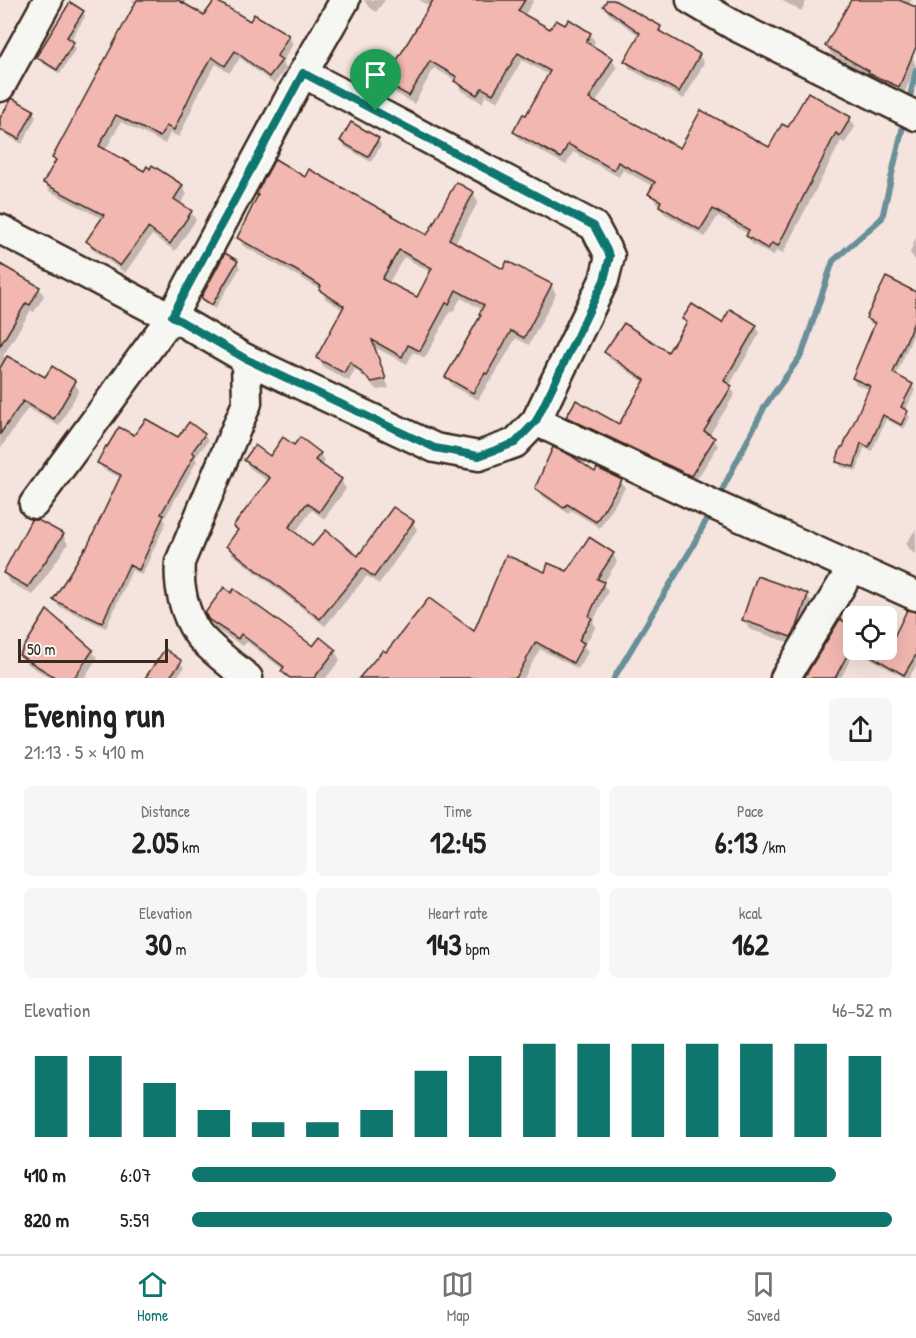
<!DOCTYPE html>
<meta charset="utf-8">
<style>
body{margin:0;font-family:"Patrick Hand",sans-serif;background:#f6f6f6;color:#202124;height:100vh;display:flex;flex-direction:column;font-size:22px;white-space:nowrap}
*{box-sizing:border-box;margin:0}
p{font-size:20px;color:#757577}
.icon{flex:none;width:33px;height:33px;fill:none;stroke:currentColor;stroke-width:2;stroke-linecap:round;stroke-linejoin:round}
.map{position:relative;height:678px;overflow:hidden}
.sheet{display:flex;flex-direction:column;background:#fff;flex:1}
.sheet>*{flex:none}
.fabs{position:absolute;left:843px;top:606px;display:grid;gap:12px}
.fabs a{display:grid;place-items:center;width:54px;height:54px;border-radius:9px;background:#fff;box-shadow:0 6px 24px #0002;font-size:30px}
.scale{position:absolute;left:18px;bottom:15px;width:150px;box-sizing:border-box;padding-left:6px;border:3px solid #3b2a1e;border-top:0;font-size:16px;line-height:21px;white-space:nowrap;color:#3b2a1e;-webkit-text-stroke:4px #f6f6f2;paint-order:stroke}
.pin{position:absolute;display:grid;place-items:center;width:51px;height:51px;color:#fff;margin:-62px -26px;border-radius:50% 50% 50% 0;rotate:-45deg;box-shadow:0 0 6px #0007}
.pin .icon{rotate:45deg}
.round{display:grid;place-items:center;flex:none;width:63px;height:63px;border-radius:9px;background:#f6f6f6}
.summary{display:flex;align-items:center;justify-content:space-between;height:102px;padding:0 24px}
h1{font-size:33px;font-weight:800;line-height:45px}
.stats{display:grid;grid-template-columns:repeat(3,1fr);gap:9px;height:102px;padding:6px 24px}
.stats div{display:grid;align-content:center;border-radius:9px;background:#f6f6f6;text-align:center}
.stats b{font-size:30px;font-weight:800}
.stats small{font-size:16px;font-weight:400}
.stats p{font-size:16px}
.chart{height:168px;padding:12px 24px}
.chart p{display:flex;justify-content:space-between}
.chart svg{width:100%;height:108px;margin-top:6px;stroke:#0f766e;stroke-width:6}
ul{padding:0 24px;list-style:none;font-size:20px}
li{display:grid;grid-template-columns:96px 72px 1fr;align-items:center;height:45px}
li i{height:15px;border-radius:8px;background:#0f766e}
.tab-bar{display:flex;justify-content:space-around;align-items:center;height:84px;border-top:2px solid #e0e0e0;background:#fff;font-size:16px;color:#757577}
.tab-bar a{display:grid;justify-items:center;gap:3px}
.tab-bar .selected{color:#0f766e}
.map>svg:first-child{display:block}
.shadow{fill:#0003;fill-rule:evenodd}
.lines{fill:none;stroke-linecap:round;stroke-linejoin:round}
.stream{stroke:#698f98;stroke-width:6}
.building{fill:#f2b7b1;stroke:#3b2a1e;stroke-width:1.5;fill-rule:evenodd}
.minor-casing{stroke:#3b2a1e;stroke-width:33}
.minor{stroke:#f6f6f2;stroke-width:28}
.route-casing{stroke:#fff;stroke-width:12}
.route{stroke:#0f766e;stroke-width:8}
</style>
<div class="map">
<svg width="916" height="678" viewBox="0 0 916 678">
<rect width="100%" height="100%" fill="#f5e3de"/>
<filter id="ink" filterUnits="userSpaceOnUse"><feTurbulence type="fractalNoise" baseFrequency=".0167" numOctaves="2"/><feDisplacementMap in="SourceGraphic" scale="12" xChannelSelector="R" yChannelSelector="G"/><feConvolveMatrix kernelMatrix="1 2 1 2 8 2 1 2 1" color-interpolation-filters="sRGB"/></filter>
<g filter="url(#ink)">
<g class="shadow">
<polygon points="132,0 186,0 183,5 205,17 250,23 288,36 293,44 282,62 286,69 274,84 240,58 229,73 216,64 200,91 179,137 170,133 165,144 121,122 105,151 144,173 182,186 187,194 180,205 191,212 196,220 175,251 152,235 125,273 92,249 88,242 103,219 49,191 45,183 56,163 54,158 136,5"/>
<polygon points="364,0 385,0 376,12 368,6"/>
<polygon points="419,0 534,0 524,16 551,31 566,27 590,34 595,42 592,47 612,59 617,68 595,104 681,150 770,149 788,129 850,118 855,127 845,143 841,141 783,253 777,250 773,256 752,244 747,236 748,234 718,216 705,237 665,214 650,194 654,187 623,170 619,177 573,152 566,165 520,140 515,132 526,117 549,75 522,60 498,102 486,95 482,103 461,90 455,80 434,68 414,104 391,90 386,82 430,7"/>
<polygon points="608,0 660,28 664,35 699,55 704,63 684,99 630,69 626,61 640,36 609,14 604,6"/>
<polygon points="781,0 807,0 801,11"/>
<polygon points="862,0 912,0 908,5 916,9 916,41"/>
<polygon points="83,12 85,17 70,41 76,48 60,74 41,62 38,57"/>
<polygon points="827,46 912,56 916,66 904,94 875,82 872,77 832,55"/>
<polygon points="33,111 36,117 22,144 1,132 0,122"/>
<polygon points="378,139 381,145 371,162 345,147 342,141"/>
<path d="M305,179L427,237L473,193L478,202L455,244L504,271L551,285L556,294L529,345L516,338L491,381L490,380L478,400L452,386L447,377L482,316L483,310L461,298L453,312L451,310L425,358L413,352L407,364L374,347L389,388L378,390L355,369L349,381L323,367L318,358L343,310L326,299L321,290L303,279L243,246L239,238ZM404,257L432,273L417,299L388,284Z"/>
<polygon points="916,237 916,261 910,253"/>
<polygon points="237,262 240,268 215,309 206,304 202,298"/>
<polygon points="0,266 39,288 44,296 34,312 31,310 3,356 45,379 74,382 79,390 59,426 28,408 0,449"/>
<polygon points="916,295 916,328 896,376 912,385 915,390 905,411 910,417 904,429 886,419 872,451 864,448 857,471 841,467 838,461 870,390 856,384 853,378 876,326 870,323 867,318"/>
<polygon points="683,319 722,325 756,326 760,333 729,386 735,394 709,436 714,439 718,446 695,482 572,424 568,417 619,426 645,383 610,359 606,352 668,354 687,325"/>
<polygon points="189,424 204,435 208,441 195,458 197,461 164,519 166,522 142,575 132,570 106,628 58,606 55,600 87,551 121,478 103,469 99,463 134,437 178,439"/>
<polygon points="295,447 320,454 325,462 321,466 341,480 346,489 324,519 312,510 294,534 312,548 358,558 413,522 417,530 379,584 367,576 325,626 232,554 228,546 239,532 235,526 269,482 250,468 245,460 270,458"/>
<polygon points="595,474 621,481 625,488 600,528 571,510 569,514 541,495 537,488"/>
<polygon points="916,529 916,555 910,550 906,543"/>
<polygon points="63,535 68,544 33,595 9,582 4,573"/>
<polygon points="613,554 617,562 603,584 608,591 593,622 596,627 584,646 588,652 578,669 540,649 524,678 361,678 386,654 474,634 546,574 567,572"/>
<polygon points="807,595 812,604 801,636 796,645 749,629 744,620"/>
<polygon points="916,612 916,666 909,678 905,678 856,650 886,650"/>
<polygon points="207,613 313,648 335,651 340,660 326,678 287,678 284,670 247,642 243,646 215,629"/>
<polygon points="854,629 854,650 855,650 841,678 806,678"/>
<polygon points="92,651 97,658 84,678 50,678 26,663 21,656"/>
<polygon points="180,662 184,668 176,678 146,678"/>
</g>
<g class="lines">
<g class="stream">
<polyline points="908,105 916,70"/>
<polyline points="718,498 765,406 802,354 833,261 882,218 905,117"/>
<polyline points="614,678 690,551 710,513"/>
</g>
</g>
<g class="building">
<polygon points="137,0 178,0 204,15 215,0 250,21 254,14 289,35 277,56 282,60 269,77 235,51 225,66 212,57 196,83 174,130 166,126 160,137 116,115 99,146 144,171 147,166 150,169 152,165 183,185 174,199 192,211 170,244 148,228 120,266 86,241 104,215 43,183 56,160 52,158"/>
<polygon points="433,0 525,0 518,11 550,29 556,20 565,25 569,19 591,33 586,42 613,58 589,99 680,148 701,110 769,147 782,124 788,127 808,92 851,117 840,136 836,133 778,246 772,243 768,249 746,236 749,230 713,209 700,230 659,206 661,201 648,194 655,182 618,162 614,170 568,144 561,158 513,132 523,114 526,115 550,71 518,53 493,94 482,88 477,95 454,81 457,77 430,61 409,96 384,82"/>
<polygon points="607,0 614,0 661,26 659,31 700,54 679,92 624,61 640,33 603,6"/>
<polygon points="851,0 899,0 916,7 916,47 899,87 868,73 869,71 825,46"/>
<polygon points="70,2 84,11 67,37 74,42 57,70 36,57"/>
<polygon points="12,98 34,110 19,139 0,129 0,118"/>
<polygon points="351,122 379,138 368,157 340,141"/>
<path d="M275,159L305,177L309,169L427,235L456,182L474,192L449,239L503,269L507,261L552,284L524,338L511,331L487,374L485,373L473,393L445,377L481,315L479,314L484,305L456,290L449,304L446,303L420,351L408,345L402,357L372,340L386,379L372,382L350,362L344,373L316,358L344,306L319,290L321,286L297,271L237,238L258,195L256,194ZM399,250L432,268L417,297L382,279Z"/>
<polygon points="225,253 238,261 212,305 201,298"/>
<polygon points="0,264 40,287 30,305 26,303 0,346"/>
<polygon points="886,277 916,292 916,317 893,373 913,384 901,407 908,411 901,425 883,415 869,447 861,443 854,467 836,462 841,447 843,447 870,386 852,378 875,323 866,318"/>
<polygon points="692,304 722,323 730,309 757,325 724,381 732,386 704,431 715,438 691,476 566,417 576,400 619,424 645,380 604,352 624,323 668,352 687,322 682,319"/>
<polygon points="7,356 45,377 52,366 76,381 54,419 23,401 0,434 0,368"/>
<polygon points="146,419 178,437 189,422 205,434 192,452 195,454 161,514 164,515 139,570 129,565 102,623 53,600 85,548 86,549 121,475 97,463 106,446 107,447 119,427 134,435"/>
<polygon points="283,437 294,445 300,437 321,453 315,460 342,479 319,512 307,503 289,527 312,546 326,530 358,556 393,507 414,521 374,577 362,568 320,619 226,546 238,530 233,526 270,478 244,460 255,445 270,456"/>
<polygon points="553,447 570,455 595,472 597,468 622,480 596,522 567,504 564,508 535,488"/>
<polygon points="31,520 38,520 64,534 28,587 3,573"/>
<polygon points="589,537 614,553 597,579 604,582 589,616 592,618 579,640 584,643 573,663 536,642 516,678 359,678 383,650 386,652 429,598 474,631 506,555 545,572 548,563 567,571"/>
<polygon points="757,576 808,594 797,627 791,637 742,620"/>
<polygon points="224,587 231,593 234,589 313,646 320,637 336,650 314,678 290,678 281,671 284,667 241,634 238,639 209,620 205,613"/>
<polygon points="47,610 93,650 74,678 56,678 19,655"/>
<polygon points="907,610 916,612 916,655 904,675 861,650 886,650 886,640 891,643"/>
<polygon points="840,619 854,627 854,642 835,678 804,678"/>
<polygon points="165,649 182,661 169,678 145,678"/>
</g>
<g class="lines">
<defs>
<g id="minor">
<polyline points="691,0 735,26 916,116"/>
<polyline points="0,87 48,0"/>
<polyline points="0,229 152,308 172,316 246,359 435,448 479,456 515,443 536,421 604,280 610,256 594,226 303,73"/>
<path d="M246,359L247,403L180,562C178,586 184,614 198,634C209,648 234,667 248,678"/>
<polyline points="536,421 714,505 916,596"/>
<polyline points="34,504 172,316 303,73 345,0"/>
<polyline points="785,678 852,568"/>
</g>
</defs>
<use href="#minor" class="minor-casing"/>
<use href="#minor" class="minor"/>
</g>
</g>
<g class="lines" filter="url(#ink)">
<defs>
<polygon id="route" points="303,73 594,226 610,256 604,280 536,421 515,443 479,456 435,448 246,359 172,316"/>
</defs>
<use href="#route" class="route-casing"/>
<use href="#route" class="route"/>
</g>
</svg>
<div class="fabs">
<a><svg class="icon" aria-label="locate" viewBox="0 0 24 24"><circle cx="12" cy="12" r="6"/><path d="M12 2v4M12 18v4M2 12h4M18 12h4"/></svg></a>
</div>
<div class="scale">50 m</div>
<div class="pin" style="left:376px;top:111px;background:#1e9e55"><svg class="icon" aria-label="arrive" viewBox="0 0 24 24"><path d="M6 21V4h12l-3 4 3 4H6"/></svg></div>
</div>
<section class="sheet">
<div class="summary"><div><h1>Evening run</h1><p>21:13 · 5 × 410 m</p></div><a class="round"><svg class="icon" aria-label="share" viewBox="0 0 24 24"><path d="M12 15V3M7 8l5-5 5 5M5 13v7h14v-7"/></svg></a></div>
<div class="stats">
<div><p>Distance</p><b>2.05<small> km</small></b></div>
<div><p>Time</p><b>12:45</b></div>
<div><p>Pace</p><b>6:13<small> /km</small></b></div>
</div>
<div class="stats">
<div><p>Elevation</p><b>30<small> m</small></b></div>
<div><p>Heart rate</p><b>143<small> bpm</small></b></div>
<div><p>kcal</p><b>162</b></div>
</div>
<div class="chart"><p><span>Elevation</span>46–52 m</p>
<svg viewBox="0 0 160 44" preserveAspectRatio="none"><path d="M5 44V11M15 44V11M25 44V22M35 44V33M45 44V38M55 44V38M65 44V33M75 44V17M85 44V11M95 44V6M105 44V6M115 44V6M125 44V6M135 44V6M145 44V6M155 44V11"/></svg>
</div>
<ul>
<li><b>410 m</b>6:07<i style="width:92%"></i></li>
<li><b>820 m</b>5:59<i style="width:100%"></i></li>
</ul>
</section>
<nav class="tab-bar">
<a class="selected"><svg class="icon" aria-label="home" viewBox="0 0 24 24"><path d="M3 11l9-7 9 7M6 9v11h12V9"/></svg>Home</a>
<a><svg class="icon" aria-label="map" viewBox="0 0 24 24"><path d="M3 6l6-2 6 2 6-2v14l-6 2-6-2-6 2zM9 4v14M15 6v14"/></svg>Map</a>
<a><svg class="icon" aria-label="saved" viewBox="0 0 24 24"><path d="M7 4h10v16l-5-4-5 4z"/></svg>Saved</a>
</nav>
